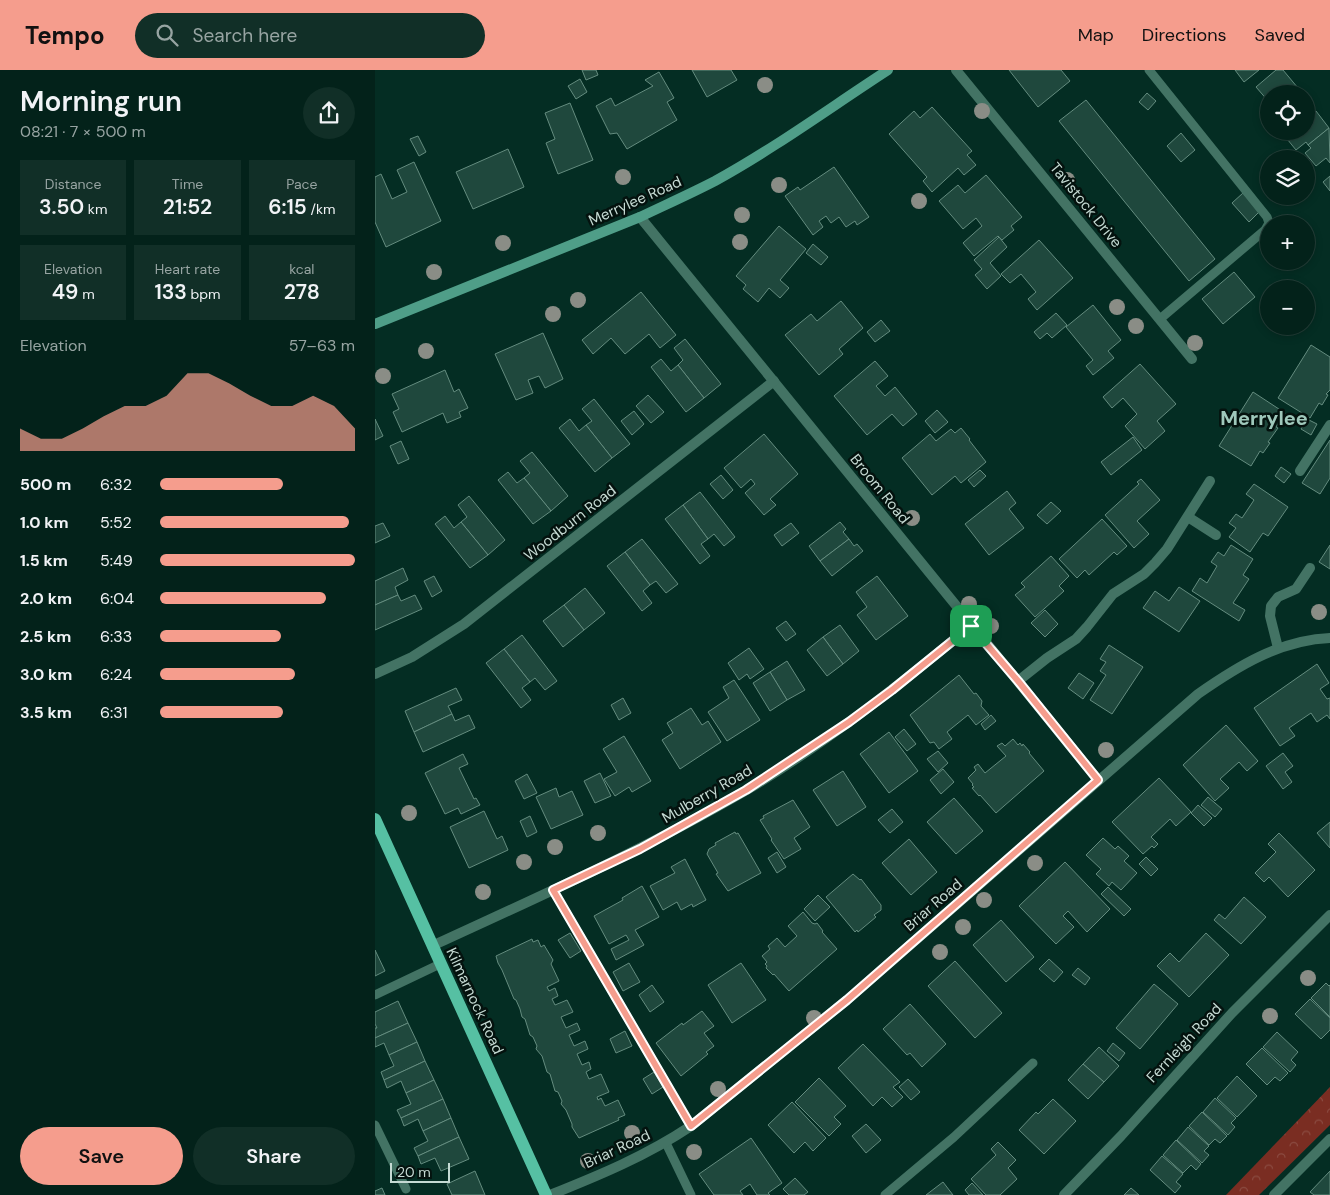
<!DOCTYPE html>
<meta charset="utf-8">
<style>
body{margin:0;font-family:"DM Sans",sans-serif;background:#112f27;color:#f1f3f6;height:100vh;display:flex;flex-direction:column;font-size:19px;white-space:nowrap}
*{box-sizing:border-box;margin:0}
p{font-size:16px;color:#97a4a2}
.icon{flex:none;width:28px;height:28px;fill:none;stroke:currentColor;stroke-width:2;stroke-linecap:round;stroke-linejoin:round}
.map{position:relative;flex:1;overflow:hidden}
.details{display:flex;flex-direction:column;background:#03221a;width:375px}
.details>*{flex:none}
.controls{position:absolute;left:885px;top:15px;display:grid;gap:10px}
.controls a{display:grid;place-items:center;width:55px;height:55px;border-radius:50%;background:#03221a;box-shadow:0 2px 8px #0003,0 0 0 1px #243f39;font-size:25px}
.scale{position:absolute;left:15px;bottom:12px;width:60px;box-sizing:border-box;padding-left:5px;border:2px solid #c5dad3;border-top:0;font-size:14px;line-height:18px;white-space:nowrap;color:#c5dad3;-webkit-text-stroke:4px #04120e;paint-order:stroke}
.pin{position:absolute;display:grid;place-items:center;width:42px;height:42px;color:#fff;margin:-21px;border-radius:10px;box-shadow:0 2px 8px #0006}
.round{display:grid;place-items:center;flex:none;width:52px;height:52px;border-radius:26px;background:#112f27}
.head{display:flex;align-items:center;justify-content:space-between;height:85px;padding:0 20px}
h1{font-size:28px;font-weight:600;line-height:38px}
.stats{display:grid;grid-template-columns:repeat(3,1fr);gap:8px;height:85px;padding:5px 20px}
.stats div{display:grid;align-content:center;border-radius:0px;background:#112f27;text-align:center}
.stats b{font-size:21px;font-weight:600}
.stats small{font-size:14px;font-weight:400}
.stats p{font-size:14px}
.chart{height:140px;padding:10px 20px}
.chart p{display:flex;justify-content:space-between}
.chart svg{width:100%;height:90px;margin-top:5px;fill:#f59d8d;opacity:.7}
.primary-button{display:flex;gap:10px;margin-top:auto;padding:10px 20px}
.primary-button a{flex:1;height:58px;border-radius:30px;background:#f59d8d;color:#111;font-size:20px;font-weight:600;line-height:58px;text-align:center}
.primary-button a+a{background:#112f27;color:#f1f3f6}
ul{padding:0 20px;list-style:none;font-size:16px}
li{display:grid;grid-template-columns:80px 60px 1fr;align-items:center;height:38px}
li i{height:12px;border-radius:6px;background:#f59d8d}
header{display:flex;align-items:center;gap:30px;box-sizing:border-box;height:70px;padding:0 25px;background:#f59d8d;color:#111}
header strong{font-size:24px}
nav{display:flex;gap:28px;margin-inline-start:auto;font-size:18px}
.search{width:350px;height:45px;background:#112f27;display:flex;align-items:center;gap:12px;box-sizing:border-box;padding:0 18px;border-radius:28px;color:#97a4a2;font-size:19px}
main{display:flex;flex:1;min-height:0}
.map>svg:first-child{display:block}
.forest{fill:url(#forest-crowns)}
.building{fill:#1f483d;stroke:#648c7f}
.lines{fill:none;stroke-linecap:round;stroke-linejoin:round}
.lane{stroke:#437364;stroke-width:9}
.street{stroke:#437364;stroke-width:10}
.secondary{stroke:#4f9e88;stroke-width:10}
.primary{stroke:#56c0a3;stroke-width:12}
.tree{fill:#8a8d86}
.route-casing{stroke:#fff;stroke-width:10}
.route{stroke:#f59d8d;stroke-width:6}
.labels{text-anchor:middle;stroke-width:5;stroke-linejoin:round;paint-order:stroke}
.street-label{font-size:15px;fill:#c5dad3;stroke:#04120e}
.district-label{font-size:20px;font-weight:bold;fill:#9fc8bb;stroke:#04120e}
</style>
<header>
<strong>Tempo</strong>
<div class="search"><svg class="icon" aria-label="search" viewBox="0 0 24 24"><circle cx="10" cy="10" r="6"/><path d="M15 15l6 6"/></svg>Search here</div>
<nav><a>Map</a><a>Directions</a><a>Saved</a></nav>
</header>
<main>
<section class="details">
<div class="head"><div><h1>Morning run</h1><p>08:21 · 7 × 500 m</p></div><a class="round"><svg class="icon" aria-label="share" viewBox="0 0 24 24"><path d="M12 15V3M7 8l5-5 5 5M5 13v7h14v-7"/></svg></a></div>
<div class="stats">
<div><p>Distance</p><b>3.50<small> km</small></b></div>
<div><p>Time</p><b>21:52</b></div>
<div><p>Pace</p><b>6:15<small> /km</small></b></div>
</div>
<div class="stats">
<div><p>Elevation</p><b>49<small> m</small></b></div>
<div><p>Heart rate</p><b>133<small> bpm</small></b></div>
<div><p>kcal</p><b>278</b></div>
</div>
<div class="chart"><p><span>Elevation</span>57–63 m</p>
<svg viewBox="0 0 160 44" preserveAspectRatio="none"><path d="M0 44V33L10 38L20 38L30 33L40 27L50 22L60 22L70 17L80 6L90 6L100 11L110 17L120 22L130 22L140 17L150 22L160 33V44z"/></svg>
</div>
<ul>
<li><b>500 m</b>6:32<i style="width:63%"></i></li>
<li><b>1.0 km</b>5:52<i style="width:97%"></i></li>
<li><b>1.5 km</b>5:49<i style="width:100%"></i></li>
<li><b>2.0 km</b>6:04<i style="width:85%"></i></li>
<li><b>2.5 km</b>6:33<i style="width:62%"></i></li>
<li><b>3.0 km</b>6:24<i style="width:69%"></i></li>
<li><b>3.5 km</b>6:31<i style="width:63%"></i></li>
</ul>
<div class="primary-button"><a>Save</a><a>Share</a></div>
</section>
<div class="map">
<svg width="955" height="1125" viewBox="0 0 955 1125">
<defs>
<pattern id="forest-crowns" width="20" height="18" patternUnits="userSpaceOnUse" patternTransform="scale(1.25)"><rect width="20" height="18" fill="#7a2d22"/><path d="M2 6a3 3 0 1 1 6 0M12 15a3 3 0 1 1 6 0" fill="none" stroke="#8b4b41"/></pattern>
</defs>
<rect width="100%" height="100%" fill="#042d23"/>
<polygon class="forest" points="955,1017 955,1055 884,1125 851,1125"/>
<g class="building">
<polygon points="207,0 221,0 223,5 211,10"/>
<polygon points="317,0 356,0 362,10 332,27"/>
<polygon points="634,0 686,0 695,11 663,37"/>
<polygon points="860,0 884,0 869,12"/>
<polygon points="901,0 908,0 928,24 894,24 894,32 881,17"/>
<polygon points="284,2 299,28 292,32 302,50 252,79 242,63 235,64 221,36 236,28 240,36 278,16 270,10"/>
<polygon points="205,9 212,22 201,29 193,16"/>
<polygon points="772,23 781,31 773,40 764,32"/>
<polygon points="711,30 840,189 814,211 684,51"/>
<polygon points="933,31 938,38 931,44 931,32"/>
<polygon points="195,33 218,90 183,104 171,73 180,69 170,43"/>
<polygon points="557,37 597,81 592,85 601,95 589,105 583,98 557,122 548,111 552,107 514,64 539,41 545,48"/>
<polygon points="941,41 954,58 933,75 931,72 921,80 908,64 912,61 931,61 931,49"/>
<polygon points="954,58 955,93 951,88 941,96 930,83 936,78 933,75"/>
<polygon points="806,63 820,80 806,92 792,76"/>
<polygon points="43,66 51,82 44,86 35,69"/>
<polygon points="133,79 149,117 98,139 81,102"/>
<polygon points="39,92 66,151 11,177 0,152 0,107 6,104 17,129 32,122 22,100"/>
<polygon points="459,97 494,147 482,155 480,151 471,157 464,147 456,153 451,146 444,151 448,157 438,165 410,126 423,117 425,120"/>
<polygon points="611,105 647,147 636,156 639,160 627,170 623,166 599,186 588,173 607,156 601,148 588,159 564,131 583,115 590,123"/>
<polygon points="955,106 955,121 948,112"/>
<polygon points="868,123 884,142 874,152 857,133"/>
<polygon points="404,156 431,179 405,210 414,218 405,228 394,218 383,232 368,219 371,215 361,206"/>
<polygon points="624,167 632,177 615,193 626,206 612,219 600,205 607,199 599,190"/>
<polygon points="664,170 698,208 662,240 653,229 661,222 646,204 635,213 626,204"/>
<polygon points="438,174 453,187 446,195 431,183"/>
<polygon points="859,202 880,227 848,254 827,229"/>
<polygon points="266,222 301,265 285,278 274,264 250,284 236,268 218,284 207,270"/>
<polygon points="466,231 488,258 464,279 468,284 444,305 410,265 436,244 442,251"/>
<polygon points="718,235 746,270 733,281 739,288 718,305 711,296 718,290 691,257"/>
<polygon points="681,243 692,255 677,268 672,263 665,269 659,262"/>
<polygon points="506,250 515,261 500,272 492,262"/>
<polygon points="168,263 188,309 170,318 164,306 153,310 158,323 141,330 120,284"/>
<polygon points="310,269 346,314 329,328 303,295 308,290 299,278"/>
<polygon points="936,275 955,287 955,320 951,324 953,325 947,335 944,333 935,348 903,328"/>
<polygon points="286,289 296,301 303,295 329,328 311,342 276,297"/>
<polygon points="500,291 513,306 501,316 510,326 520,317 542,344 528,356 517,344 492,365 459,326"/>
<polygon points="765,294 801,334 782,351 790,361 770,379 750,356 762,344 748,328 737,338 728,327"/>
<polygon points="70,300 79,322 84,319 93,338 84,342 86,347 72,353 68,343 27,362 18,342 24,339 17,324"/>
<polygon points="878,322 910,343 901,357 903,358 893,372 895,373 888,383 885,381 876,396 844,376"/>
<polygon points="273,325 289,342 276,353 261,336"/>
<polygon points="219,329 255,374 237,388 211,355 217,351 207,339"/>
<polygon points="562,340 573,352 560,363 550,351"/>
<polygon points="259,341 269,354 257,365 246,351"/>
<polygon points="0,349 8,366 0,370"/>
<polygon points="195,349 204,361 211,355 237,388 220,402 184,358"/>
<polygon points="932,349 942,354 936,365 926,359"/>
<polygon points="586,358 595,369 594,370 611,392 586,413 580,406 557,425 527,388 555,364 561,371 576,359 580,363"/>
<polygon points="389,364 423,404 395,429 401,435 389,445 370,423 380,414 376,409 366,418 349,398"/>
<polygon points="758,367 767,380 736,405 726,392"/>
<polygon points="955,370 955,408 945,424 927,413"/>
<polygon points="26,371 34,389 23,394 15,376"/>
<polygon points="157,382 193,426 176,441 149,408 155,403 145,391"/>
<polygon points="906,397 916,404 909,413 900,406"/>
<polygon points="605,400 611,406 599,417 593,410"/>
<polygon points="133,402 142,413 149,408 176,441 158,454 123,410"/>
<polygon points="346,405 358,420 348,429 335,414"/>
<polygon points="766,409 785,430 762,451 774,464 759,478 730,445 764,414 762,412"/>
<polygon points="879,414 913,437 893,466 888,463 875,482 854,467 861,458 854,453 861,444 867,448 879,430 871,424"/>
<polygon points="632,421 641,433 634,439 649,458 614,485 590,454"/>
<polygon points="325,422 360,467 349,476 339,464 333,469 308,435"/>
<polygon points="94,426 130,470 113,485 86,452 92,447 83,435"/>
<polygon points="676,432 686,441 672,454 662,445"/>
<polygon points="308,435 333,469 326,474 335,486 325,494 290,449"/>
<polygon points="70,446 79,458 86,452 113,485 95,498 60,454"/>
<polygon points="727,449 752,476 742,485 739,482 714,505 710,500 702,508 684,489"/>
<polygon points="465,452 471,459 468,462 474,469 445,491 434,476"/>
<polygon points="8,453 15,466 0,473 0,456"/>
<polygon points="416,453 424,463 407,476 399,465"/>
<polygon points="267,469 303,514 291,523 281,511 275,515 250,482"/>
<polygon points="474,469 479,476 482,474 488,481 457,506 445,491"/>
<polygon points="856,475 878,489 868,505 874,509 858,533 870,540 864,551 817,521 825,508 832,513 842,496 836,492 843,482 849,486"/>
<polygon points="955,475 955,499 944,492"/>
<polygon points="250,482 275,515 268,521 277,533 267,541 232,496"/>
<polygon points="676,486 694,506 684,516 689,521 660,547 640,525 650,517 646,513"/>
<polygon points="28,498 33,510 20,517 23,525 0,535 0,511"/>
<polygon points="59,506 67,521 57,527 49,511"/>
<polygon points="502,506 533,546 501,570 482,545 492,537 481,522"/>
<polygon points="804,517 825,531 804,562 768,538 780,521 794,531"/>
<polygon points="210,518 230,543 209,560 189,535"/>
<polygon points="23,525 26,531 40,525 47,539 0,560 0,535"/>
<polygon points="189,535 209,560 188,577 168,551"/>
<polygon points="670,540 683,554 670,567 656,553"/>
<polygon points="411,551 421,564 411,571 401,558"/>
<polygon points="465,555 484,581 468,594 448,567"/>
<polygon points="147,565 182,611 170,620 160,608 155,612 129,579"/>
<polygon points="448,567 468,594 452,606 432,580"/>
<polygon points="734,575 768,597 737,644 715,630 731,605 725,601 731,592 725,589"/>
<polygon points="374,578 389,599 375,609 372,604 364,610 353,593"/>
<polygon points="129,579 155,612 147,618 156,630 146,638 111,593"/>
<polygon points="412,591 430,620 412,630 395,602"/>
<polygon points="942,594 954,613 945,619 952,629 955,628 955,649 952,645 942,652 936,643 914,658 920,666 905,676 879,638"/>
<polygon points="395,602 412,630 395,641 378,613"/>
<polygon points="704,603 719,613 708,629 693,618"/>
<polygon points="584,605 599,624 601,623 607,631 606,636 614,645 601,655 593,645 572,662 577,669 564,679 559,672 555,673 535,645"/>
<polygon points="359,610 385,650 352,671 333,642 354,628 348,617"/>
<polygon points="81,618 87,630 73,636 77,644 39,662 30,641"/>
<polygon points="248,628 256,643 244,650 236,635"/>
<polygon points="316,638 327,655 333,651 346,672 305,699 287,670 298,663 292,653"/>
<polygon points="77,644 80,651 94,645 100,658 48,682 39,662"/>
<polygon points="616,645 621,651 610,660 606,654"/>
<polygon points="851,655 883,691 872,701 864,692 845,709 854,718 840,731 808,695"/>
<polygon points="529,659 541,674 532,681 520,667"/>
<polygon points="514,662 543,701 514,723 485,684"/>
<polygon points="249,666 276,711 257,722 254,717 240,726 229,709 242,702 228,679"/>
<polygon points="638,669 643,675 645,673 647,676 648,674 655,682 654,683 669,701 621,743 605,725 604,726 597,718 599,717 597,715 598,714 593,708 601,700 599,697 603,694 610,703 631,686 622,676 627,673 630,676"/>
<polygon points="563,681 573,693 563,702 552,689"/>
<polygon points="908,683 918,696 910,702 917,712 908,719 891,696"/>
<polygon points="88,684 93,694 84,698 99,729 101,728 105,735 86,744 83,738 70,744 50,703"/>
<polygon points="568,699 579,712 566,724 555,710"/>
<polygon points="468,701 491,737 462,756 438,720"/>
<polygon points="225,703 236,726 220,733 209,711"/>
<polygon points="152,704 162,723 149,729 140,711"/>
<polygon points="784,708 816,742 801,756 795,749 776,767 783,774 779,778 777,776 768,784 737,752"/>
<polygon points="181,718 184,727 197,721 208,745 176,759 161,727"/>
<polygon points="833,727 847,739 840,747 826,735"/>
<polygon points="579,728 608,761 581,784 552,752"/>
<polygon points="418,730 435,757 419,768 426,779 409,789 396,770 397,769 385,750 389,748 388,746"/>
<polygon points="823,735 837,748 829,756 816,743"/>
<polygon points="517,739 528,752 515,763 503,750"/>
<polygon points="109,741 122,769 127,766 133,780 94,798 75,757"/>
<polygon points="155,746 162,762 152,767 145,751"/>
<polygon points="955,752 955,778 942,763"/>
<polygon points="360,762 361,764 363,763 386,803 353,821 341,804 343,803 332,784 334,779 341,775 340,773"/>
<polygon points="904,763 940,800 913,827 894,807 889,812 880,803 901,782 893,774"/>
<polygon points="728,768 740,779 743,776 754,786 749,791 762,803 746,820 737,812 734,816 721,804 726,799 711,785"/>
<polygon points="534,769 562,802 536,825 507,793"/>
<polygon points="402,782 411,797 402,803 393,788"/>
<polygon points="771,787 783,799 776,806 764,794"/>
<polygon points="310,789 331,830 318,837 317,834 306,840 302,832 288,840 275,816 300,803 296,797"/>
<polygon points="690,792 735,839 712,862 693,841 688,846 699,857 681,874 644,836"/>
<polygon points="478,804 485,810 486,809 506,835 506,840 499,845 501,847 483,862 482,860 480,862 451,827"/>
<polygon points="267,816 284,847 260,860 269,875 241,890 236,879 254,870 251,865 234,874 219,846 248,830 247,828"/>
<polygon points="733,817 756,839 749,846 726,824"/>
<polygon points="443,825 455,837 440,851 429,839"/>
<polygon points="869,827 891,847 866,874 839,850 844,844 850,849"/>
<polygon points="428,842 437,853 440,854 442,853 448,861 447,862 462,879 414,921 399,904 398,905 391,898 392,896 390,894 392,892 387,886 395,879 393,876 402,868 410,877 422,866 413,856"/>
<polygon points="626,850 659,887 631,912 598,875"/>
<polygon points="195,863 206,881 195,888 183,870"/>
<polygon points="831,863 854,885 814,927 782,896 795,883 804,892"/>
<polygon points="157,869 158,872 163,870 166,877 169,875 178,890 176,894 184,911 172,917 174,921 180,918 183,926 177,929 180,935 192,930 198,942 186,947 191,958 202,953 205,960 194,965 199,976 210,971 213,979 202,984 207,995 214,992 216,999 211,1002 214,1009 226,1004 234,1022 222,1027 223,1030 226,1028 230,1036 243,1030 250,1045 243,1048 244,1050 204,1068 197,1057 197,1054 191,1040 186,1034 187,1031 183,1022 180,1021 175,1004 172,1002 167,986 161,979 162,976 158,967 155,965 150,949 147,947 145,939 141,930 139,929 127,900 123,893 121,886"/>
<polygon points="0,880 10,901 0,906"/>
<polygon points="674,889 688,902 679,912 664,899"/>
<polygon points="580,891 627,943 600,968 553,916"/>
<polygon points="254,893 265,912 248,921 238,902"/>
<polygon points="366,893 391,930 357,953 333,915"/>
<polygon points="703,898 715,908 710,915 697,905"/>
<polygon points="951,913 954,916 955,915 955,947 936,928"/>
<polygon points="779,914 803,934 765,979 741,958"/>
<polygon points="277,915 289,932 275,942 264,925"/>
<polygon points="935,929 955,948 955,960 946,969 920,944"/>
<polygon points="23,931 33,953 0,968 0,958 2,958 0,954 0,942"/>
<polygon points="535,934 571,974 547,997 535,983 532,985 508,959"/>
<polygon points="327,941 339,956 329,963 339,976 331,982 333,984 306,1006 281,973 307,953 308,955"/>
<polygon points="33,953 42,972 14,985 9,973 0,977 0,968"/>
<polygon points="250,961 257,976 241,983 235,969"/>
<polygon points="902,962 923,982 916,990 921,995 915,1002 888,977"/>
<polygon points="42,972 50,991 9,1010 6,1002 19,996 14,985"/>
<polygon points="738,973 750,983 744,991 732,981"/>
<polygon points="488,974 525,1012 518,1017 528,1027 517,1037 507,1027 498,1036 463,998"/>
<polygon points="724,977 744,996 729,1012 708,994"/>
<polygon points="887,978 913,1003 905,1011 900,1007 892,1015 871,994"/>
<polygon points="50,991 59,1010 31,1023 26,1011 12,1018 9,1010"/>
<polygon points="708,994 729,1012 713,1029 693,1010"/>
<polygon points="279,1002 288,1017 277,1024 268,1009"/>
<polygon points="862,1006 882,1026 862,1047 842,1028"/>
<polygon points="444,1008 471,1036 459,1047 466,1054 454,1066 420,1032"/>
<polygon points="533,1009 545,1022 536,1030 524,1017"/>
<polygon points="59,1010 68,1029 26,1048 22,1040 36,1034 31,1023"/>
<polygon points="840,1028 861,1048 856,1053 860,1057 853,1065 828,1042"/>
<polygon points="68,1029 76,1048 48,1061 43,1049 29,1056 26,1048"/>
<polygon points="678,1029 701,1051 669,1084 644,1060 661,1042 663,1044"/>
<polygon points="417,1032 451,1068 438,1081 430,1072 419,1083 393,1055"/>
<polygon points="827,1042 852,1066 845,1073 840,1069 834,1075 814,1056"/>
<polygon points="76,1048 84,1067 43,1086 39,1078 53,1071 48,1061"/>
<polygon points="491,1054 506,1070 491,1083 477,1066"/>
<polygon points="813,1057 834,1076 829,1081 834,1085 827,1093 802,1070"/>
<polygon points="84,1067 94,1089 66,1101 60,1088 46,1094 43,1086"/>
<polygon points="376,1068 407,1113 393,1123 395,1125 382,1125 375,1114 365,1121 368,1125 339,1125 324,1104"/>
<polygon points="801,1070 826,1094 821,1100 816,1095 808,1103 788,1085"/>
<polygon points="623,1072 641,1090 633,1098 642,1109 625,1125 611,1125 596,1109 621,1085 616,1079"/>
<polygon points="787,1086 808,1104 801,1112 806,1116 800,1123 775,1100"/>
<polygon points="100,1101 110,1125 77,1125 72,1114"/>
<polygon points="955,1101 955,1125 939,1125 935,1122"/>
<polygon points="420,1108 433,1122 429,1125 414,1125 408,1119"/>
<polygon points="568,1112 578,1125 551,1125"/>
<polygon points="597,1113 608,1125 594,1125 590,1120"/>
<polygon points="7,1118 10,1125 0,1125 0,1121"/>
<polygon points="756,1118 764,1125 749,1125"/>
</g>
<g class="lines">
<g class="lane">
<polyline points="774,0 892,147 894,153 890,160 785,249"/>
<polyline points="178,820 316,1056"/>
<polyline points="0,925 65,894"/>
<polyline points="0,1055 31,1119"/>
<polyline points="291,1073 316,1125"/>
<polyline points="510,1125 579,1067 658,993"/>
</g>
<g class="street">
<polyline points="581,0 817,289"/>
<polyline points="265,147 723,710"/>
<polyline points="925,401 955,355"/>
<polyline points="813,447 841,465"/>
<polyline points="903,578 895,546 896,536 903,527 921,519 935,498"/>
<polyline points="0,604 37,587 89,554 399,311"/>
<polyline points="643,611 672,588 701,569 712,557 738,524 769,504 780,493 792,479 835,411"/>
<path d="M57,876C163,827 269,780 370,721C450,674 524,615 596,556"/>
<path d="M175,1125C225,1105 271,1086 316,1056L472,930L823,624C863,596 905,570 955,568"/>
<polyline points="689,1125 746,1066 857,943 955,845"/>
<polyline points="899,1125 955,1069"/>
</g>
<path class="secondary" d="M0,254L265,147C290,135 315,124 340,111C400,78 456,37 513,0"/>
<polyline class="primary" points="0,749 171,1125"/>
</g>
<g class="tree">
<circle cx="390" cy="15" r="8"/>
<circle cx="607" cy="41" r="8"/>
<circle cx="248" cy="107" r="8"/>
<circle cx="692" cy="110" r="8"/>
<circle cx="404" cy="115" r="8"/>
<circle cx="544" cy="131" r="8"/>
<circle cx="367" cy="145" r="8"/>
<circle cx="365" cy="172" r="8"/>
<circle cx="128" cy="173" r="8"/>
<circle cx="59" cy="202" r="8"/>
<circle cx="203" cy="230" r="8"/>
<circle cx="742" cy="237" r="8"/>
<circle cx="178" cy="244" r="8"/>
<circle cx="761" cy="256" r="8"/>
<circle cx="820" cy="273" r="8"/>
<circle cx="51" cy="281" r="8"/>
<circle cx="8" cy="306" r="8"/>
<circle cx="537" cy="448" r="8"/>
<circle cx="594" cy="534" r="8"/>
<circle cx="944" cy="542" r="8"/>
<circle cx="616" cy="556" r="8"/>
<circle cx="731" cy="680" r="8"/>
<circle cx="34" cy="743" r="8"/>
<circle cx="223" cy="763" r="8"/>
<circle cx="180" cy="777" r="8"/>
<circle cx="149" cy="792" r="8"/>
<circle cx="660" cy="793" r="8"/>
<circle cx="108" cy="822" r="8"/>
<circle cx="609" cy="830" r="8"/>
<circle cx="588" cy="857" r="8"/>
<circle cx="565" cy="882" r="8"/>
<circle cx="933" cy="908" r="8"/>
<circle cx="895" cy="946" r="8"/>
<circle cx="439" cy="948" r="8"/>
<circle cx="343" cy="1019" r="8"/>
<circle cx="257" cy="1063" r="8"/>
<circle cx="319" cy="1082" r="8"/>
<circle cx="213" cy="1091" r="8"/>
</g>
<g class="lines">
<defs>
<polygon id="route" points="596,556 643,611 723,710 472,930 316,1056 178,820 265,779 371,720 474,652 517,620"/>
</defs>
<use href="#route" class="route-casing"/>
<use href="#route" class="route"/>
</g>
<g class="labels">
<g class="street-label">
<text transform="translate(260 131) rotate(-24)" y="5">Merrylee Road</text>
<text transform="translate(711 135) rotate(51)" y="5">Tavistock Drive</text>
<text transform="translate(505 419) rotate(51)" y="5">Broom Road</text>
<text transform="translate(195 453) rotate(-38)" y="5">Woodburn Road</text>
<text transform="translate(332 724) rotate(-30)" y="5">Mulberry Road</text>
<text transform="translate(558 835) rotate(-41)" y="5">Briar Road</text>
<text transform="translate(100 931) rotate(65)" y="5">Kilmarnock Road</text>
<text transform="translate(809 973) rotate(-47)" y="5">Fernleigh Road</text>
<text transform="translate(242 1079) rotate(-25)" y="5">Briar Road</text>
</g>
<g class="district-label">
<text x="889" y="355">Merrylee</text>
</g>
</g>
</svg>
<div class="controls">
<a><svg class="icon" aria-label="locate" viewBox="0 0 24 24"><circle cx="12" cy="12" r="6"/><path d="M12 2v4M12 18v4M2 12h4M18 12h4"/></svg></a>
<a><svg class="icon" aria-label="layers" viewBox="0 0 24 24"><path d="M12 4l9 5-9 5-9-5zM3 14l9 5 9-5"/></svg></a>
<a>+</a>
<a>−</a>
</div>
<div class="scale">20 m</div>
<div class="pin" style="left:596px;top:556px;background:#1e9e55"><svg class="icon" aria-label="arrive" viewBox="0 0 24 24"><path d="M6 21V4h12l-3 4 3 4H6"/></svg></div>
</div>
</main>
